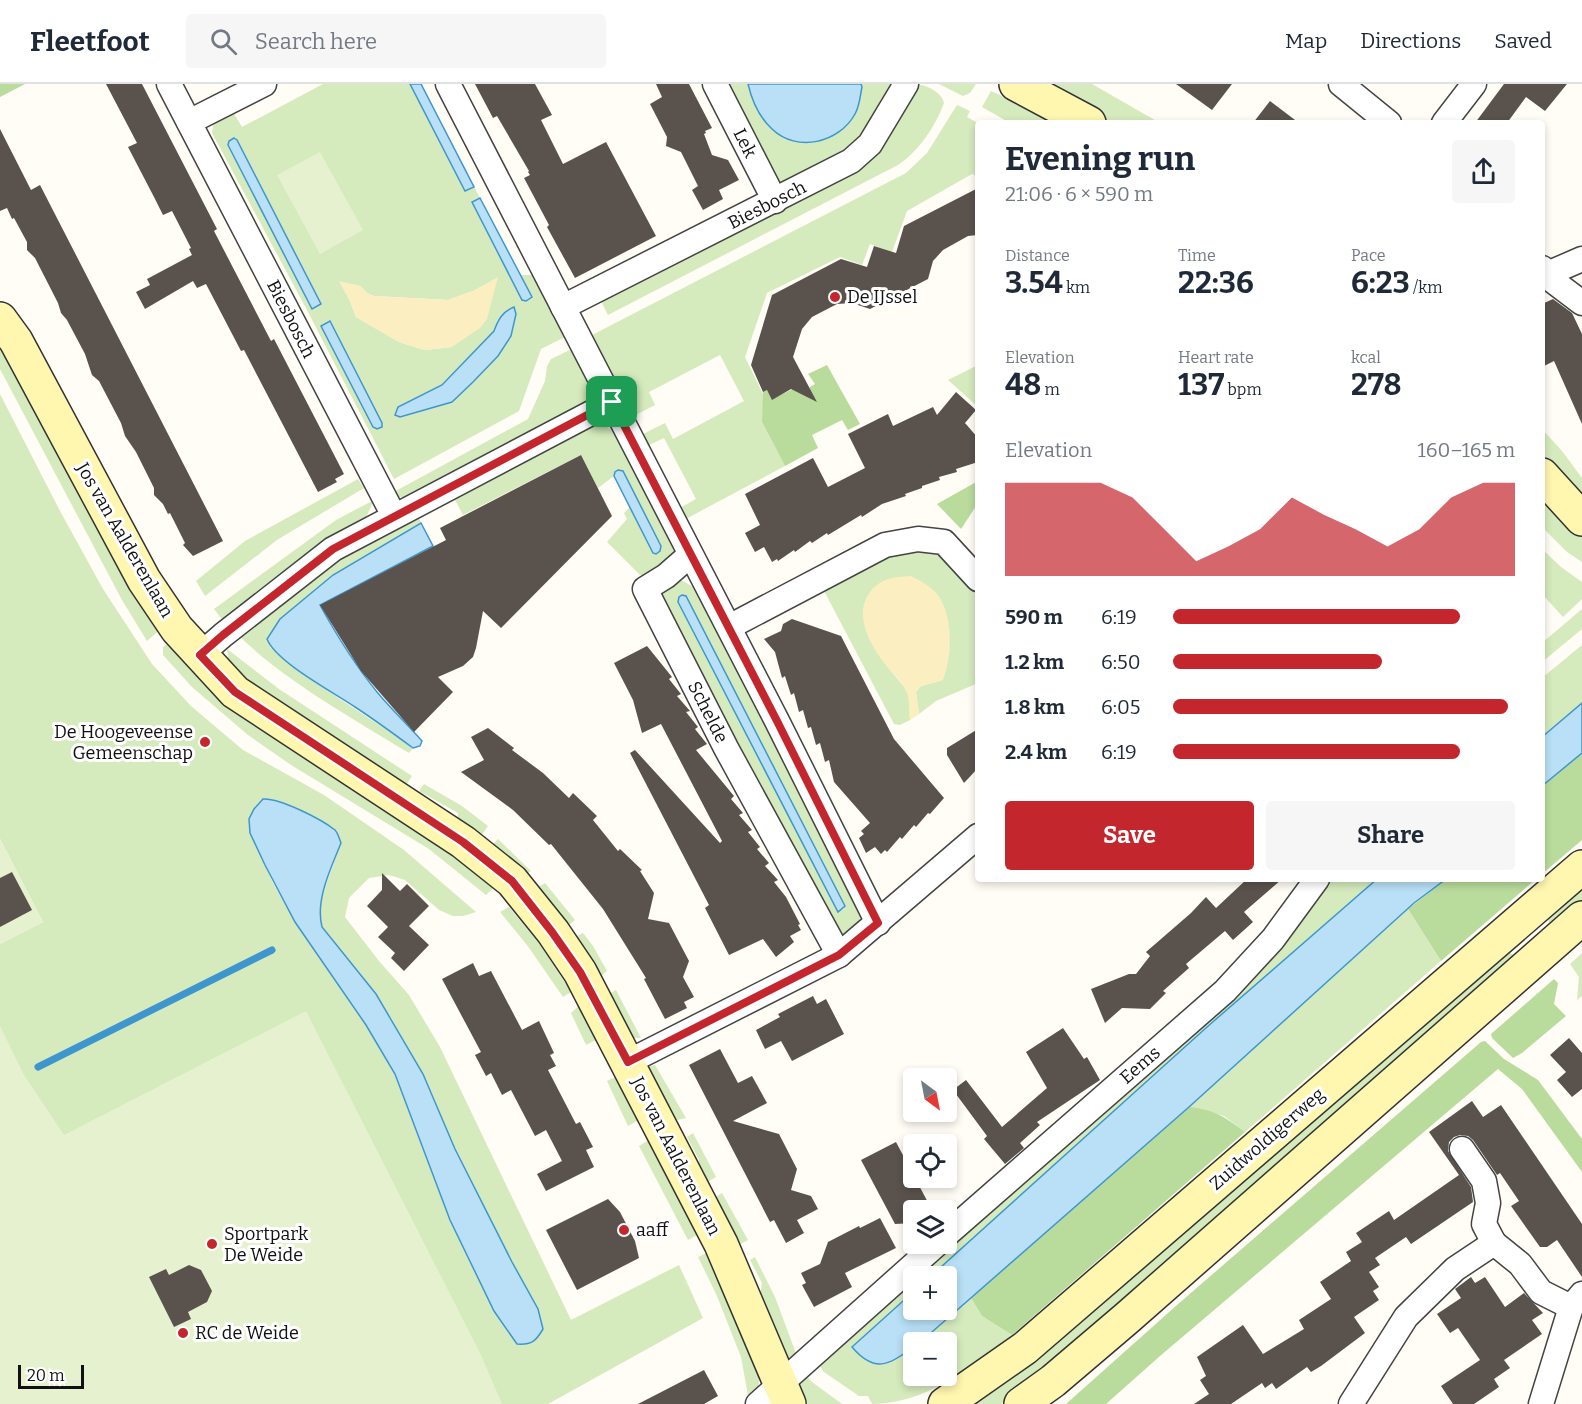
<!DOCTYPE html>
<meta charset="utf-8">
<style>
body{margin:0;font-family:Bitter,serif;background:#f6f6f7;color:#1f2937;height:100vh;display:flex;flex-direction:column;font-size:22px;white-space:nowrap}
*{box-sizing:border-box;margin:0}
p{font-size:20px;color:#747a83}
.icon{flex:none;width:33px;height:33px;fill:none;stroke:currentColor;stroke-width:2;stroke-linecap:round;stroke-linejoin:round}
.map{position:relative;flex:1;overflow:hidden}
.side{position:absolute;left:975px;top:36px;width:570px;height:762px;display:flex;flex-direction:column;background:#fff;border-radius:6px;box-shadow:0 3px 9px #0003}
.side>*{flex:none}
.needle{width:39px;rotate:148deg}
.controls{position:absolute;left:903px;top:984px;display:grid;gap:12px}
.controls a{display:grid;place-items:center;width:54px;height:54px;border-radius:6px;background:#fff;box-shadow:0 3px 9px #0003;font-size:30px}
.scale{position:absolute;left:18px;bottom:15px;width:66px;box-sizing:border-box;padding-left:6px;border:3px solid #111;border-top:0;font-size:16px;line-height:21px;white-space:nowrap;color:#111;-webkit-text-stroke:4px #fff;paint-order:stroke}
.pin{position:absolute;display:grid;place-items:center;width:51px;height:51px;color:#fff;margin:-26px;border-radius:12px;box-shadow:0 3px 9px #0006}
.round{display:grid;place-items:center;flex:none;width:63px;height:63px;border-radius:6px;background:#f6f6f7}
.head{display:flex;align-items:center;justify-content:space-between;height:102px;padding:0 30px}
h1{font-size:33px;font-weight:700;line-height:45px}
.stats{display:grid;grid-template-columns:repeat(3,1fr);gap:9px;height:102px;padding:6px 30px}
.stats div{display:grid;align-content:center}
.stats b{font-size:30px;font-weight:700}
.stats small{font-size:16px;font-weight:400}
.stats p{font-size:16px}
.chart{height:168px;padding:12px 30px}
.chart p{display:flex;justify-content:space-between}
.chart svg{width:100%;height:108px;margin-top:6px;fill:#c4262e;opacity:.7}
.cta{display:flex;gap:12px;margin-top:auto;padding:12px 30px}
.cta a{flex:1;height:69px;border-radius:6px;background:#c4262e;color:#fff;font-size:24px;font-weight:700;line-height:69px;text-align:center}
.cta a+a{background:#f6f6f7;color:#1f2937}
ul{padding:0 30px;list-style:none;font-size:20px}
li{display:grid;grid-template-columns:96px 72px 1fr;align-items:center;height:45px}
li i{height:15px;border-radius:8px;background:#c4262e}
header{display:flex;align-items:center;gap:36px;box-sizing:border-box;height:84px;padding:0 30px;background:#fff;border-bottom:2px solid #e0e1e3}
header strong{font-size:28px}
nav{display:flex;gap:33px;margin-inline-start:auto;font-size:21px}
.search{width:420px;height:54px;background:#f6f6f7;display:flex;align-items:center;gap:15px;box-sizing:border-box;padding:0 21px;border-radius:6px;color:#747a83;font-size:22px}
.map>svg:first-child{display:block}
.green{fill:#d5ebbd;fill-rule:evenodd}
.forest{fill:#b9dc9c}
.sand{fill:#fbeec1}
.pitch{fill:#e6f2cf}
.water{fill:#b9e0f7;stroke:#3f96cf;stroke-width:1.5}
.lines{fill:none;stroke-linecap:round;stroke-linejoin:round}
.stream{stroke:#3f96cf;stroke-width:7}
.building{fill:#5a524d}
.street-casing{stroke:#444;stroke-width:27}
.secondary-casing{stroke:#333;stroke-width:36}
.street{stroke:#fff;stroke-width:24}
.secondary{stroke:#fff6b0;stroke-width:33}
.route-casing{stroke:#fff;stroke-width:12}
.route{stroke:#c4262e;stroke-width:8}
.poi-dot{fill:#c4262e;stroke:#fff;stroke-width:2}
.labels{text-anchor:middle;stroke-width:6;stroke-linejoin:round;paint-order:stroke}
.street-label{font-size:18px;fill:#111;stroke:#fff}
.poi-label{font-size:18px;fill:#111;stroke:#fff;text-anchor:start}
</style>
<header>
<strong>Fleetfoot</strong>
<div class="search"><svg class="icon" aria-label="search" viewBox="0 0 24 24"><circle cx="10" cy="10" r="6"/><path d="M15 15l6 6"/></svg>Search here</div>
<nav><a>Map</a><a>Directions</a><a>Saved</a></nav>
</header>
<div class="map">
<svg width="1582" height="1320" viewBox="0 0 1582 1320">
<rect width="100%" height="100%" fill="#fffdf5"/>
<g class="green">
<path d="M323,0H410L465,107L474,103L480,114L472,119L522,216L532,213L521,191H538L569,251L541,265L519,327L394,395L308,228L212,49L214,37L233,28L242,43ZM228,61L321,220L312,224ZM498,194L452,263L425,266L399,258L356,233L350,217L340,198L360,202L367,209L374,212L448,216L473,207ZM498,235L511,252C495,277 449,328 416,327C410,327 404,324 398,323L442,301L494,247ZM330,237L382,339V343L377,345L321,243Z"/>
<polygon points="723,0 748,0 750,7 859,21 861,0 897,0 856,62 788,99 779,98 772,93"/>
<path d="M916,0C926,1 942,8 944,19C935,43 919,67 898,81L608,231L601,217L836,95Z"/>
<polygon points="939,0 976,0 970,9 963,12"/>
<polygon points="1044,0 1092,0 1160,39 1109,39 1075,21"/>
<polygon points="991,7 1061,39 1010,39 982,23"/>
<polygon points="957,21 970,27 967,33 978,39 978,92 972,90 907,127 892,168 870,160 862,181 840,173 767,209 745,273 764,312 762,338 785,382 682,437 676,426 696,415 664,354 647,362 641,351 665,339 673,355 744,317 720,271 649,308 655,321 632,333 592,253 594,250 906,89 927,69"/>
<polygon points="0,248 162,544 147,557 122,516 0,285"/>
<polygon points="576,263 589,290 593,307 584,320 410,413 398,413 392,409 528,335 545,297 547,282 551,275"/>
<polygon points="978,281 978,323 948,296"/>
<path d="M0,310L60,427L103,505L152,580L191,622L243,666L324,711L404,766L476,828L463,832H453L439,826L405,796L389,791L369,794L349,814L345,833L379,877L409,911L440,963L571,1236L679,1181L703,1234L548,1320H0V860L43,838L0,755ZM271,715L293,723L337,747L341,759L319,820V833L322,843L341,869L360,889L391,934L423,990L455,1065L512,1178L538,1225L494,1227L450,1136L395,990L366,941L295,838L273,799L250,749L249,735Z"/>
<polygon points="591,341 604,341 620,352 675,460 673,472 651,490 640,491 607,458 627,435 624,429 630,423 614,392 598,404 581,371 463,431 453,412"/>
<polygon points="1542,345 1562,367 1582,394 1582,414 1542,369"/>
<polygon points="358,395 364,404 277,456 205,512 196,497 245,457"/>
<polygon points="1542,411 1582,453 1582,478 1567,468 1542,443"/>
<polygon points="374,416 365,436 224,538 214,525 336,436"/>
<path d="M416,428L421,439L333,491L280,535L270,563C314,601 365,630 413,664L409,669C351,633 286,598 237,550L326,481Z"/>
<polygon points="1542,465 1561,483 1582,498 1582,515 1563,533 1542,510"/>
<polygon points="901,466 937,466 978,510 978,599 936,617 919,630 916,608 921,602 943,596 886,581 905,604 909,612 910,636 900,641 894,640 822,503"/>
<path d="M681,496L697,505L863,828L857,842L842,853L832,847L658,512L665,501ZM682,511L686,512L845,822L843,826Z"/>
<polygon points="1582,525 1582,545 1542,578 1542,559"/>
<polygon points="172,557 496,801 486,811 429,765 291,681 248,651 192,603 163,571 163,563"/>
<polygon points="1582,561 1582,619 1542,653 1542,594"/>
<polygon points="227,565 279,605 412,692 403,706 337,663 229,583"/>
<polygon points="424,700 462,722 488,742 478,756 458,740 458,729 419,707"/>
<polygon points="498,755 531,787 524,792 507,771 497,772 489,765"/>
<path d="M1326,795H1377L1207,943L931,1192H914L913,1208L852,1263L873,1280C890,1279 900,1274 913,1263L914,1292H946V1258H919L971,1214L982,1232L1012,1251C972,1283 926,1320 872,1320L868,1312H859L824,1288L816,1277Z"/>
<polygon points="1582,796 1582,826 1556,843 1549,838 1546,830"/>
<polygon points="545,799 575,836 563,846 554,836 557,825 538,803"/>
<polygon points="509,823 541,862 571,908 563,913 527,861 500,828"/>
<polygon points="1408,825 1441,877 1245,1048 1224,1032 1189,1023"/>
<polygon points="583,849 593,862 607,887 600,893 569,856"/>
<polygon points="1506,866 1513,871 1515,876 1037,1294 1001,1320 962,1320"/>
<polygon points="1582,869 1582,912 1577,916 1579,893 1570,880"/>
<polygon points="616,906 641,954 630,954 620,939 620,929 609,910"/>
<polygon points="583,918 587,924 584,932 596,956 586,961 571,929"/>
<path d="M655,981L686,1034L677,1036C665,1016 652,1007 648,983Z"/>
<polygon points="619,991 642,1034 628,1042 607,997"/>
<polygon points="693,1049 716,1093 700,1102 693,1089 699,1076 687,1053"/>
<polygon points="649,1056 673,1103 679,1106 677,1112 697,1151 688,1156 639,1062"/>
<polygon points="722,1109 748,1156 739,1161 711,1116"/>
<path d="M710,1167C728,1205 757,1256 759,1298C759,1306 755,1313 749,1317L741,1273L717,1212L698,1173Z"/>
<polygon points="755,1173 775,1213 797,1272 785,1274 760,1212 762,1199 750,1176"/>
<polygon points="803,1288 812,1298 842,1320 808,1320 796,1304"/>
</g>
<g class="forest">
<polygon points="0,0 25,0 0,13"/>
<polygon points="827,281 860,340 848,346 842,336 812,351 818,364 785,382 762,338 763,308 767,306 772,315 797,303 810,306 810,303 815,300 808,290"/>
<polygon points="978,397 978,419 961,445 937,420"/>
<polygon points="1582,669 1582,756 1542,790 1542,702"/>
<polygon points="1446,795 1536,795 1441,877 1408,825"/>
<polygon points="1554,895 1558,899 1554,920 1566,932 1522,969 1513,974 1492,954 1491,950"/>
<polygon points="1485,957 1504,975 1538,996 1582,1055 1582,1088 1522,1005 1498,985 1160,1272 1106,1320 1066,1320 1177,1221 1481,958"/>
<path d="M1189,1023C1215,1026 1225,1033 1245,1048L1012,1251L982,1232L971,1214Z"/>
</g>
<g class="sand">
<polygon points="498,193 487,235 480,244 452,263 425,266 399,258 356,233 350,217 339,197 360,202 367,209 374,212 448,216 473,207"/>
<path d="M911,492C922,498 935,504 941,516C953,539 952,573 943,596L921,602L916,608L919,630L910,636C908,626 911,614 905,605C900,595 891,588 885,580C870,561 853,530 870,508C881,494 894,493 911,492Z"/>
</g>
<g class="pitch">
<polygon points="320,68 363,146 320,170 277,91"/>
<polygon points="0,755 43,838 0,860"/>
<polygon points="306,927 480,1269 502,1320 0,1320 0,942 24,991 64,1051"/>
</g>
<g class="water">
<polygon points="410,0 421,0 474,103 465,107"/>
<path d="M748,0H861L862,3C860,12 860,21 855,30C839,59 797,69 772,45C759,33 752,17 748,0Z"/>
<polygon points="234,54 237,56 321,220 312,225 228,61 229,57"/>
<polygon points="480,114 532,213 526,217 522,216 472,118"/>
<path d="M514,223L516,230L511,252L498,272L473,298L452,318L400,333L395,331L398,323L442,301L494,247C498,236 502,228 514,223Z"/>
<polygon points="330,237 382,339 382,343 377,345 373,343 321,242"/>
<polygon points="618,386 623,387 661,462 660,467 656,470 653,469 614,392 615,388"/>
<path d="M421,439L433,462L320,521C337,552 355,581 377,608C391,625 407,640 422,657L420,662L413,664C394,650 375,636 355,623C333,608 276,578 267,555L280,535L333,491Z"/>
<polygon points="682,511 686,512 845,822 838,828 678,518 679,513"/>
<polygon points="1582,619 1582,669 1542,702 1542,653"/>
<path d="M263,715C280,714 321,735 335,746C338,749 339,754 341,759C331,784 315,816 322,843L376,910L423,990L455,1065L512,1178L538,1225L543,1245C536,1257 532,1261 517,1260L494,1227L450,1136L395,990L366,941L295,838L265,781L250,749L249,735L254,725Z"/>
<path d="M1377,795H1446L1414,819L1189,1023L932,1248L919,1258H914L913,1263C889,1282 874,1289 852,1263L913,1208L914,1226H946V1192H931L1207,943Z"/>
</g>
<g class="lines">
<polyline class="stream" points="38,983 272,866"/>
</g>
<g class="building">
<polygon points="106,0 142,0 217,145 214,147 271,257 274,255 344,390 335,395 337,398 318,408 244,266 241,267 206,200 197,204 193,197 145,225 136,208 150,201 147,195 192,171 189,165 191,164 172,127 163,131 154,113 128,63 137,59"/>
<polygon points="475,0 535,0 552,31 541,36 563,80 606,58 656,152 575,194 547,143 549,141 524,94 530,91 528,88 529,87 497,32 493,34"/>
<polygon points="656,0 689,0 712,44 705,47 706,49 704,50 712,71 728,76 739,96 719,106 723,115 703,126 692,106 698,102 681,68 666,62 667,53 650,20 662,13"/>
<polygon points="1176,0 1232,0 1212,26"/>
<polygon points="1504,0 1567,0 1545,27 1526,13 1507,39 1475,39"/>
<polygon points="1270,17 1299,39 1253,39"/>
<polygon points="0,45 31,106 40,101 223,457 193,472 183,461 185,459 170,429 168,430 163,420 154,411 154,404 136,368 125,352 121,339 99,297 92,291 85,270 67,236 61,229 58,219 35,174 27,166 27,158 14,134 12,135 7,124 0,127"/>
<polygon points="978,104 978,151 968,152 943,166 933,177 928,195 870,225 852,219 837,220 812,233 802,245 793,273 817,318 791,305 772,316 767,306 763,308 751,281 772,211 841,175 867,183 874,162 896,169 904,142"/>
<polygon points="1553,215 1572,229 1582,250 1582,340 1554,277 1542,283 1542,220"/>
<polygon points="956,308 976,326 965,339 978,354 978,378 956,385 957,388 939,393 940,396 922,402 922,404 905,410 906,412 882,420 862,433 861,431 828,451 827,449 812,459 810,457 795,468 794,466 778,477 777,475 772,478 764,463 755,468 745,449 760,441 745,410 813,374 828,403 865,384 848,350 888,330 893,342 933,323 937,331"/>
<polygon points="581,371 612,432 501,544 483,527 476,564 473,573 463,582 438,593 453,608 414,648 361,587 320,521 446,456 440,444"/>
<polygon points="792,535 841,552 894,655 944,714 930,730 928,729 916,743 914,741 902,755 900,753 887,768 885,766 881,770 875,763 866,769 859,754 864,750 861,747 870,739 834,698 829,676 825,678 820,659 816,661 811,643 808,644 803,626 799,628 794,609 791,611 785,592 782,594 775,568 764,555 781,547 783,540"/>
<polygon points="647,562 672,593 669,595 681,610 677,612 690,627 686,628 698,643 695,645 707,660 696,666 734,712 731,715 743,729 739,731 752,746 748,748 760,763 757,765 769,779 765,782 778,796 774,798 786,813 800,840 798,841 801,846 790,852 794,858 776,873 763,855 729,871 705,824 709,821 630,669 635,666 720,759 722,757 661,640 642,649 633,616 614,579"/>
<polygon points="488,644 514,664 512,666 543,689 569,714 573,709 597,732 593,736 618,767 620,765 642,786 640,787 654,809 648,835 669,839 689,877 683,893 694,913 684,918 687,924 665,935 644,895 646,894 603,825 551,760 549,761 513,726 461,688 484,676 471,653"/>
<polygon points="978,645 978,684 964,699 947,671 947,664"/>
<polygon points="12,788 32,826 0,843 0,794"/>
<polygon points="382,789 400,807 407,800 429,822 409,842 429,861 404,887 391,874 395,869 378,853 388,843 367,822 382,806"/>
<polygon points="1247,795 1282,795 1244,828 1253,838 1233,856 1225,847 1186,880 1189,884 1163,907 1166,909 1150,925 1122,924 1105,939 1091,905 1129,890 1136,890 1150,872 1146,868 1191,829 1206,813 1216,824"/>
<polygon points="473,879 479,892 491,887 522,946 539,937 554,969 550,971 556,982 548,986 576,1040 580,1038 593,1063 586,1066 594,1083 546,1107 537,1090 562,1077 546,1046 535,1052 511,1006 502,1011 491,989 486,992 475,971 481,968 442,895"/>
<polygon points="813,912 817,920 826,915 844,950 792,977 781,957 765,965 756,946 780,933 778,930"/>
<polygon points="1063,944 1084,975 1087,973 1100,996 1037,1038 1040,1041 1020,1059 1024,1064 1005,1080 984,1055 987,1052 953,1006 966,996 1002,1043 1047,1004 1026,968"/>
<polygon points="1569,954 1582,969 1582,1005 1572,1013 1557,996 1566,988 1550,971"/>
<polygon points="720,965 738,999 752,992 767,1019 733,1037 779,1050 797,1085 791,1106 811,1112 818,1125 797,1136 804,1149 786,1159 774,1136 770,1138 689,981"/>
<polygon points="1472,1017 1483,1033 1501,1021 1582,1140 1582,1193 1557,1156 1547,1163 1540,1163 1511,1122 1519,1117 1500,1089 1497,1091 1473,1056 1468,1052 1460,1051 1454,1053 1449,1058 1448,1067 1471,1103 1473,1118 1411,1160 1406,1153 1375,1174 1380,1181 1369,1188 1379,1203 1373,1207 1379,1216 1354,1233 1365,1249 1321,1282 1311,1288 1307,1283 1276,1305 1272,1299 1265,1304 1262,1299 1231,1320 1194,1320 1209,1310 1200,1296 1206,1292 1197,1273 1243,1241 1263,1270 1304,1245 1299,1236 1331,1215 1320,1198 1351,1177 1346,1168 1362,1158 1356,1149 1389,1127 1394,1136 1459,1091 1429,1048"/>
<polygon points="896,1058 932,1126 914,1126 914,1139 895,1140 861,1076"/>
<polygon points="608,1115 620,1128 635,1157 639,1174 577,1206 546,1146"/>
<polygon points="880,1134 896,1164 845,1189 852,1203 814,1223 802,1201 806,1199 801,1189 820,1180 828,1158 859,1142 860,1144"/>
<polygon points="189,1181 201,1186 212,1207 207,1218 188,1228 191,1235 174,1243 149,1193 166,1185 169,1191"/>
<polygon points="1471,1193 1475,1199 1485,1193 1505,1223 1524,1209 1543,1229 1532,1236 1542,1250 1504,1276 1510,1284 1494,1295 1499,1303 1474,1320 1453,1320 1441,1302 1480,1276 1458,1244 1450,1249 1437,1230 1461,1214 1455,1205"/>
<polygon points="704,1286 718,1312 704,1320 638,1320"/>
</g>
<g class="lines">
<defs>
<g id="street">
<polyline points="169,0 394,432"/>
<polyline points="448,0 777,637 878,839"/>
<polyline points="715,0 775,117"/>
<polyline points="1341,0 1389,39"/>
<polyline points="189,38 264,0"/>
<polyline points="1444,39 1474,0"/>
<polyline points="1542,184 1545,191 1582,219"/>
<polyline points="1545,191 1582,175"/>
<polyline points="563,223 851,77 870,60 906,0"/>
<polyline points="690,471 666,492 645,505 726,664 839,871"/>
<polyline points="729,543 885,461 918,455 944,458 978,495"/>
<polyline points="200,571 223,551 333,465 612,318"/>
<polyline points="628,978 839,871 978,752"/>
<polyline points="1462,1065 1484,1097 1488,1119 1484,1140 1494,1159"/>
<polyline points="946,1151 1225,907 1273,855 1317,795"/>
<polyline points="758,1320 937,1160"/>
<polyline points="1351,1320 1406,1233 1455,1185 1494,1159 1520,1180 1541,1208 1571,1223"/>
<polyline points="1541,1320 1571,1223 1582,1210"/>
</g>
<g id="secondary">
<polyline points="1016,0 1089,39"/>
<polyline points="0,235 16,257 144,496 177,545 235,608 463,758 512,797 553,848 580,888 721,1160 789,1320"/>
<polyline points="1542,391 1582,435"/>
<polyline points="945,1320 1025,1264 1582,783"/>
<polyline points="1021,1320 1053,1297 1127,1234 1582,834"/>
</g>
</defs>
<use href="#street" class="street-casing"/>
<use href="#secondary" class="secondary-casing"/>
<use href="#street" class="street"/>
<use href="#secondary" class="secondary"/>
</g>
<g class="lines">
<defs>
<polygon id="route" points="612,318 777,637 878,839 839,871 628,978 580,888 552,848 512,797 463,758 235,608 200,571 223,551 333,465"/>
</defs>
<use href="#route" class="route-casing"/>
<use href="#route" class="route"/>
</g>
<g class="poi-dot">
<circle cx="835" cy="213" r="6"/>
<circle cx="205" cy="658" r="6"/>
<circle cx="624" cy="1146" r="6"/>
<circle cx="212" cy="1160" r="6"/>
<circle cx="183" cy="1249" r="6"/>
</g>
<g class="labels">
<g class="street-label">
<text transform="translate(745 59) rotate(63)" y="6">Lek</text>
<text transform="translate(767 121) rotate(-27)" y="6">Biesbosch</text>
<text transform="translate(291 235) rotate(63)" y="6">Biesbosch</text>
<text transform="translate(125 456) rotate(60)" y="6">Jos van Aalderenlaan</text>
<text transform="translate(708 628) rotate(63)" y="6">Schelde</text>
<text transform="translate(1140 981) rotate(-41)" y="6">Eems</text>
<text transform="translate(1267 1055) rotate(-41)" y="6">Zuidwoldigerweg</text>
<text transform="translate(676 1072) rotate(63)" y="6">Jos van Aalderenlaan</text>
</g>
<g class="poi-label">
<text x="847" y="219">De IJssel</text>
<text x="193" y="654" text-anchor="end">De Hoogeveense<tspan x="193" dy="21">Gemeenschap</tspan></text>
<text x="636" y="1152">aaff</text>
<text x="224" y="1156">Sportpark<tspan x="224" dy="21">De Weide</tspan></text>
<text x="195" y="1255">RC de Weide</text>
</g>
</g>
</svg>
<div class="controls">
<a><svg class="needle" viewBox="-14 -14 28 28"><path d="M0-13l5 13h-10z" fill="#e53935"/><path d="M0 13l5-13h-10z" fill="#747a83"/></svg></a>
<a><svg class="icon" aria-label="locate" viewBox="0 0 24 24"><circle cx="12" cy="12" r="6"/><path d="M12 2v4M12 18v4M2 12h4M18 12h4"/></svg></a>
<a><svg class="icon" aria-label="layers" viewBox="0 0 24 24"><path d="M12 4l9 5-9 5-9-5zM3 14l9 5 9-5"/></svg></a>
<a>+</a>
<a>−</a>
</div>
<div class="scale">20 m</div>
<div class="pin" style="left:612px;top:318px;background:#1e9e55"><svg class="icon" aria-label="arrive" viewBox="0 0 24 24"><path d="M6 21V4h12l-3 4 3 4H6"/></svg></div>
<section class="side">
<div class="head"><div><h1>Evening run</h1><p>21:06 · 6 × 590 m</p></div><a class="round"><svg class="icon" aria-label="share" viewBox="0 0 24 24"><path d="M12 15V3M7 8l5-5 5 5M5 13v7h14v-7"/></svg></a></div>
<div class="stats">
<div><p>Distance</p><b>3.54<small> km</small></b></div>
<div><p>Time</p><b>22:36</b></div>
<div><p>Pace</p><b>6:23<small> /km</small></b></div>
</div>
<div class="stats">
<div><p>Elevation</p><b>48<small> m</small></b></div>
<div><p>Heart rate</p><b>137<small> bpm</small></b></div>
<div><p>kcal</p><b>278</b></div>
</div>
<div class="chart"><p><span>Elevation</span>160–165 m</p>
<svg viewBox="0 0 160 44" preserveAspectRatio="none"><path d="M0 44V6L10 6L20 6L30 6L40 12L50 25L60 38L70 32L80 25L90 12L100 19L110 25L120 32L130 25L140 12L150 6L160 6V44z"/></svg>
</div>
<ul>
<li><b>590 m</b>6:19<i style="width:84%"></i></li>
<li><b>1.2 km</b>6:50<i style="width:61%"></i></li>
<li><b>1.8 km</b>6:05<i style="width:98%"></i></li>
<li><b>2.4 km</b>6:19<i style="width:84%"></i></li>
</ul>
<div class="cta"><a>Save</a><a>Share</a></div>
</section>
</div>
